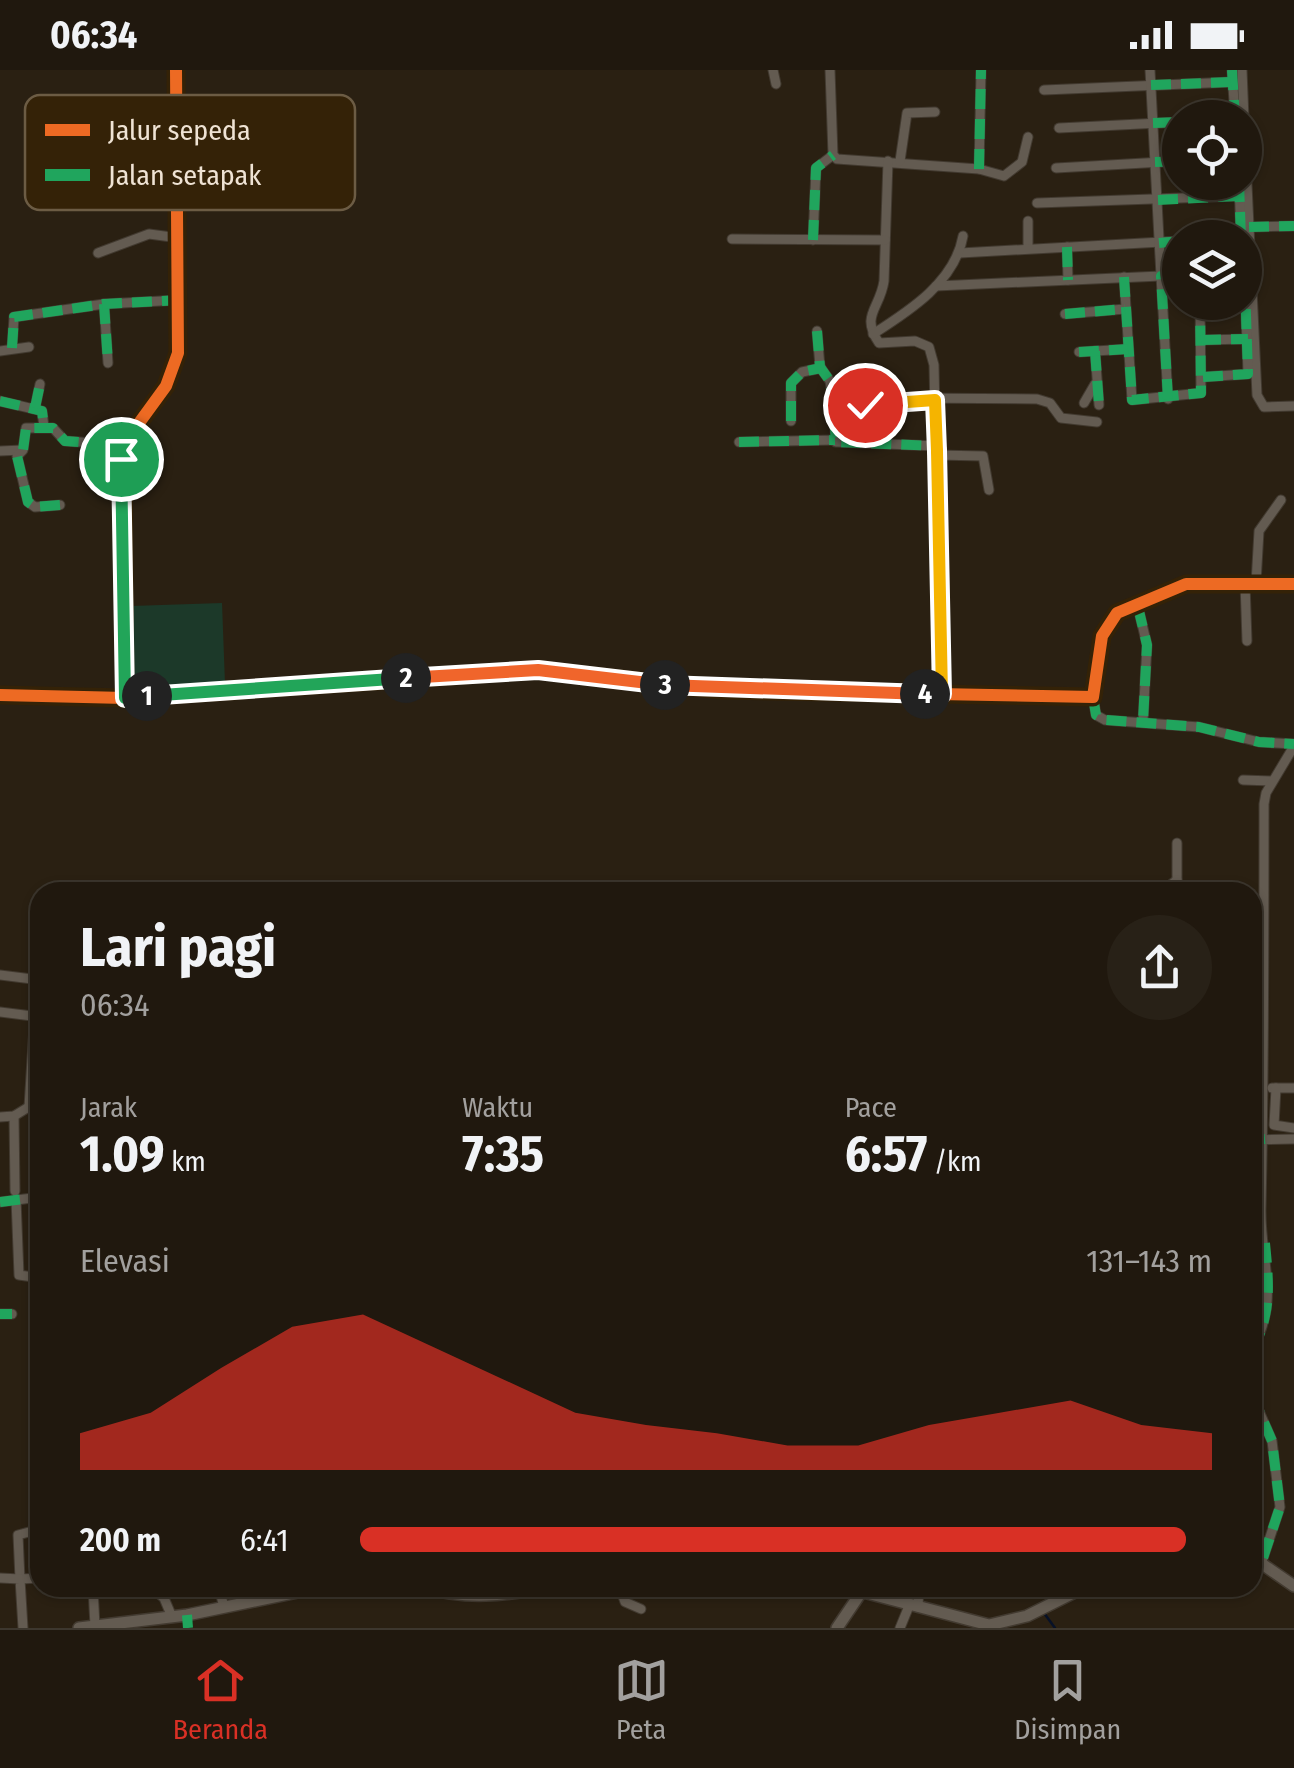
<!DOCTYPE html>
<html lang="id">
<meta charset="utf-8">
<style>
body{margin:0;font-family:"Fira Sans Condensed",sans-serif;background:#282117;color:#f1f3f6;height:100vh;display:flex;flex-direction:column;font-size:38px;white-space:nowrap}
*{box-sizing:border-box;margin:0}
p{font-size:32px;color:#a2a09e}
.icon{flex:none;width:55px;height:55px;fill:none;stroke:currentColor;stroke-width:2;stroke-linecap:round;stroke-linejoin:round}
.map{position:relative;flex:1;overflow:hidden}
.sheet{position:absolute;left:30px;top:812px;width:1232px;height:715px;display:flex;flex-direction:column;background:#20180e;border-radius:30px;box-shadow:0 2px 8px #0004,0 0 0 2px #3d372e}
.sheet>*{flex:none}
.fabs{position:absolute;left:1162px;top:30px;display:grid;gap:20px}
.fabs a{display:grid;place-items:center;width:100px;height:100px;border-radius:50%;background:#20180e;box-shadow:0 2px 8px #0004,0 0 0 2px #3d372e;font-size:50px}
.pin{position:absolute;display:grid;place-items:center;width:85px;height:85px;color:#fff;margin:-42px;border:5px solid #fff;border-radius:50%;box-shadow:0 2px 10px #0007}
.km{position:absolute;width:50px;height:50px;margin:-25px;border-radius:50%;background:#222;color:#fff;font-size:28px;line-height:50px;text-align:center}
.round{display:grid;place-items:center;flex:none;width:105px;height:105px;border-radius:52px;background:#282117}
.headline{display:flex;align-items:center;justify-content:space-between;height:170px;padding:0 50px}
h1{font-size:55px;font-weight:700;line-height:75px}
.metrics{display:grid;grid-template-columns:repeat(3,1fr);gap:15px;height:170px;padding:10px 50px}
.metrics div{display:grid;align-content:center}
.metrics b{font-size:50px;font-weight:700}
.metrics small{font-size:28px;font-weight:400}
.metrics p{font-size:28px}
.chart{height:280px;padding:20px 50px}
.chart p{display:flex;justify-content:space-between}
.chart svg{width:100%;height:180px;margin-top:10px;fill:#d93025;opacity:.7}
ul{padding:0 50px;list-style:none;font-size:32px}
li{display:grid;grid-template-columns:160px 120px 1fr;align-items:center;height:75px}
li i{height:25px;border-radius:12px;background:#d93025}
.status{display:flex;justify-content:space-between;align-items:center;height:70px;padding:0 50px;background:#20180e;direction:ltr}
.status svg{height:28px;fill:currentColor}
.menu{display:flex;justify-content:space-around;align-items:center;height:140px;border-top:2px solid #3d372e;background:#20180e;font-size:28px;color:#a2a09e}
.menu a{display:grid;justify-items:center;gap:5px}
.menu .current{color:#d93025}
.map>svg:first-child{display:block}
.green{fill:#1c3929}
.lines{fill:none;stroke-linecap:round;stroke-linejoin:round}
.stream{stroke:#071127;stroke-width:2.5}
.minor-casing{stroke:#423a30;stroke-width:11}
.tertiary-casing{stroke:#423a30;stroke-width:14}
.minor{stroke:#635b51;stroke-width:9}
.tertiary{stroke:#635b51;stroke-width:11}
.quiet{stroke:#20a55d;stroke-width:10;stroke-dasharray:20 10;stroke-linecap:butt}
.cycleway-casing{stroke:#342207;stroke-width:19}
.cycleway{stroke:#ed6a23;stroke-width:12}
.split-1-casing{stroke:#fff;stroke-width:20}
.split-2-casing{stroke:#fff;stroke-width:20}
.split-3-casing{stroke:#fff;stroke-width:20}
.split-4-casing{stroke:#fff;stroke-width:20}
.split-5-casing{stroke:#fff;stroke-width:20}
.split-6-casing{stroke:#fff;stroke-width:20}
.split-1{stroke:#22a559;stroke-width:12}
.split-2{stroke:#22a559;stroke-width:12}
.split-3{stroke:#f0652b;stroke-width:12}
.split-4{stroke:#f0652b;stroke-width:12}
.split-5{stroke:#f5b400;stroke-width:12}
.split-6{stroke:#f5b400;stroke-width:12}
.key{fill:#342207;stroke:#6c5c44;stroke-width:2.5}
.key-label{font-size:28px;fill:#efe3d4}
</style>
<div class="status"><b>06:34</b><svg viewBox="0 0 49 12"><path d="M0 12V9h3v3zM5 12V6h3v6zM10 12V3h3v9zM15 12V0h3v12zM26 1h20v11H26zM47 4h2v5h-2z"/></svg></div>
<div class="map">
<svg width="1294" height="1558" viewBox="0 0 1294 1558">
<rect width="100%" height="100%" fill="#2a2012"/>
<g class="green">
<polygon points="222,533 225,614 142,618 131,608 131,536"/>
<polygon points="1253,938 1262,938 1260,1063 1253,1063"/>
</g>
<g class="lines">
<polyline class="stream" points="1044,1543 1055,1558"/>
<defs>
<g id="minor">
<polyline points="773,0 776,14"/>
<polyline points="830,0 833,85 837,89 979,99 1004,106 1022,92 1028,67"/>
<polyline points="1232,0 1235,48"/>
<polyline points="1242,0 1244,48"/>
<polyline points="1044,20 1232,12"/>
<polyline points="1059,58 1180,52"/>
<polyline points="1245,72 1257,325 1264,337 1294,336"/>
<path d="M888,91L884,211C880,239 860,245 879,273L915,271L929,277L934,295L941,624"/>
<polyline points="900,91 907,43 935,42"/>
<polyline points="1056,98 1180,91"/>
<polyline points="979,99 981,0"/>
<polyline points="1239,112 1241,168"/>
<polyline points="32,118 56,115 115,126 179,126"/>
<polyline points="115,126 116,84 124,49"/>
<polyline points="1037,133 1239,126"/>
<polyline points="1028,151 1028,176"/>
<polyline points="1249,157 1294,156"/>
<polyline points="732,169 885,170"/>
<polyline points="813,170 816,98 833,85"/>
<polyline points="1067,177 1068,210"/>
<polyline points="98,183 149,164 179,168"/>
<polyline points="960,183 1180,171"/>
<polyline points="1124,207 1132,330 1201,323 1200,232"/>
<polyline points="936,216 1161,206 1150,0"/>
<polyline points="104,234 108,293"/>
<polyline points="1200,236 1247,235"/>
<polyline points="1065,244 1125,239"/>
<polyline points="817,261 820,297 830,311 833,332 836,372 937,376"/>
<path d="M873,264C909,241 955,212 963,166"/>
<polyline points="1201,270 1248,269"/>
<polyline points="12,278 14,247 104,234 180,230"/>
<polyline points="0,281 29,277"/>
<polyline points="1095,281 1099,335"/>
<polyline points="1079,282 1128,279"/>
<polyline points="1203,307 1248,304 1245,215"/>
<polyline points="1168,329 1161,206 1180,204"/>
<polyline points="0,331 42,341 44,357"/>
<polyline points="833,332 878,336 908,328 1037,329 1050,333 1061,348 1097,352"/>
<polyline points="1084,333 1095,314"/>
<polyline points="35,338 40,314"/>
<polyline points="791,351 791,313 802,302 821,298"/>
<polyline points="739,372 835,370"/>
<polyline points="0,381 22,380"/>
<polyline points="937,385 983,386 989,420"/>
<polyline points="60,435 35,437 28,432 17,386 23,380 26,358 53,358 65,371 123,375"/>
<polyline points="1245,513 1247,571"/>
<polyline points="1256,513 1259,461 1281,430"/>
<polyline points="1138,537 1147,575 1143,651"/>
<polyline points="1093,627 1096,645 1105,650 1199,657 1259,672 1294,674"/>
<polyline points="1243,710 1272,711"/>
<polyline points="1177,773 1177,822"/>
<polyline points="1161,822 1177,810"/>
<polyline points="0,905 40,910"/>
<polyline points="0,942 40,947"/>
<polyline points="1272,1018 1294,1018"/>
<polyline points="1276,1018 1274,1055 1294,1058"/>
<polyline points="29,1037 37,909"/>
<polyline points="14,1046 15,1121"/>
<polyline points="0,1047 14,1046 40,1030"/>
<polyline points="1252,1070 1294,1069"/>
<polyline points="16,1129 19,1205 40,1208"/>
<polyline points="0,1132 40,1127"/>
<polyline points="35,1208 36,1264"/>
<polyline points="0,1244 12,1244"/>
<path d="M1252,1280C1281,1227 1260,1194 1261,1139C1264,1004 1264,869 1264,734L1266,723L1294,676"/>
<polyline points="1252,1325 1272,1371 1280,1437 1262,1491"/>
<polyline points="40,1459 18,1465 20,1509 40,1508"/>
<polyline points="0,1508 20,1509 23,1558"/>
<polyline points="93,1518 95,1556"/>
<polyline points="152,1518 164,1528 172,1547"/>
<polyline points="219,1518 224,1537"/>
<polyline points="620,1518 625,1532 641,1539"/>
<polyline points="918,1537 919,1518"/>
<polyline points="900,1558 909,1536"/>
</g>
<g id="tertiary">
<polyline points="0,625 125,628 538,600 721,620 1093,627 1102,566 1117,543 1186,514 1294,514"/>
<polyline points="125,628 123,375 166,316 178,283 176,0"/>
<polyline points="1252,1487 1294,1516"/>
<path d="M427,1518C467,1530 505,1525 545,1518"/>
<polyline points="848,1518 989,1555 1027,1546 1083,1518"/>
<polyline points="79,1558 187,1545 317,1518"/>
<polyline points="837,1558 862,1521"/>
</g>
</defs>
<use href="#minor" class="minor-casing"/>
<use href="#tertiary" class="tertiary-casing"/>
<use href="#minor" class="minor"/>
<use href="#tertiary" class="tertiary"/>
<g class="quiet">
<polyline points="1232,0 1235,48"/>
<polyline points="1151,15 1232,12"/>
<polyline points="1153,53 1180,52"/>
<polyline points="1155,92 1180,91"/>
<polyline points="979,99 981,0"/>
<polyline points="1239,112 1241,168"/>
<polyline points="1158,130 1239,126"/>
<polyline points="1249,157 1294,156"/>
<polyline points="813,170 816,98 833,85"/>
<polyline points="1159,173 1180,171"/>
<polyline points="1067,177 1068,210"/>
<polyline points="1124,207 1132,330 1201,323 1200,232"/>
<polyline points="104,234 108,293"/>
<polyline points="1200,236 1247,235"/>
<polyline points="1065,244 1125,239"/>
<polyline points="817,261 820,297 830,311 833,332 836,372 937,376"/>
<polyline points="1201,270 1248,269"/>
<polyline points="12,278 14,247 104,234 180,230"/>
<polyline points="1095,281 1099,335"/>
<polyline points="1079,282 1128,279"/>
<polyline points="1203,307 1248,304 1245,215"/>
<polyline points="1168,329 1161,206 1180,204"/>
<polyline points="0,331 42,341 44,357"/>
<polyline points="833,332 878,336 908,328 935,330"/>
<polyline points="35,338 40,314"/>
<polyline points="791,351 791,313 802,302 821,298"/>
<polyline points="739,372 835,370"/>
<polyline points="60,435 35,437 28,432 17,386 23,380 26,358 53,358 65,371 123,375"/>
<polyline points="1138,537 1147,575 1143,651"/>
<polyline points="1093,627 1096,645 1105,650 1199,657 1259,672 1294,674"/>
<polyline points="1252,871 1263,870"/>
<polyline points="1252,907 1263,907"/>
<polyline points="1252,1070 1265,1069"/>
<polyline points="0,1132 40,1127"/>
<polyline points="1252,1146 1261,1144"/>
<polyline points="0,1244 12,1244"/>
<path d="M1252,1280C1272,1244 1269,1214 1265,1173"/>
<polyline points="1252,1325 1272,1371 1280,1437 1262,1491"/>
<polyline points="871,1525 875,1518"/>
<polyline points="187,1545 188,1558"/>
</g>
<defs>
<g id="cycleway">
<polyline points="0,625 125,628 538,600 721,620 1093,627 1102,566 1117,543 1186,514 1294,514"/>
<polyline points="125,628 123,375 166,316 178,283 176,0"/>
</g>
</defs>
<use href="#cycleway" class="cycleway-casing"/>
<use href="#cycleway" class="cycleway"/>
</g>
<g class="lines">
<defs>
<polyline id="split-1" points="121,389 125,628 147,626"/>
<polyline id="split-2" points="147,626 406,608"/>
<polyline id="split-3" points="406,608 538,600 665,615"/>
<polyline id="split-4" points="665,615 925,624"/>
<polyline id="split-5" points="925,624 942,624 937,381"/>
<polyline id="split-6" points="865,335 935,330 937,381"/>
</defs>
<use href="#split-1" class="split-1-casing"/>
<use href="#split-2" class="split-2-casing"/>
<use href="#split-3" class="split-3-casing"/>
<use href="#split-4" class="split-4-casing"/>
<use href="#split-5" class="split-5-casing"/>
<use href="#split-6" class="split-6-casing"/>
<use href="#split-1" class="split-1"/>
<use href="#split-2" class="split-2"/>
<use href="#split-3" class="split-3"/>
<use href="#split-4" class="split-4"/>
<use href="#split-5" class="split-5"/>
<use href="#split-6" class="split-6"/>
</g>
<rect x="25" y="25" width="330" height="115" rx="15" class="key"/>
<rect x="45" y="54" width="45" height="12" fill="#ed6a23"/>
<rect x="45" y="99" width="45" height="12" fill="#20a55d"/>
<g class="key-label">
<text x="108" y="70">Jalur sepeda</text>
<text x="108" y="115">Jalan setapak</text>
</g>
</svg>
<div class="fabs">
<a><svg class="icon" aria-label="locate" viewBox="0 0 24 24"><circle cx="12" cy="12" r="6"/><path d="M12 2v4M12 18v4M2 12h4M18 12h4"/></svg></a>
<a><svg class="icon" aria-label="layers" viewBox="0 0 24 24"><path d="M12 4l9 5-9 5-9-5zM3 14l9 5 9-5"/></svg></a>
</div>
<div class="pin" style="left:121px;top:389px;background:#1e9e55"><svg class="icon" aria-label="arrive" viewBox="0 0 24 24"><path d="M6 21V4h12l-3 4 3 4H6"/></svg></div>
<div class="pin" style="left:865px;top:335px;background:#d93025"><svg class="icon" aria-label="check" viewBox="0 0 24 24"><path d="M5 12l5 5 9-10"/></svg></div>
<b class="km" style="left:147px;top:626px">1</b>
<b class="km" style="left:406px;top:608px">2</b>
<b class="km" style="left:665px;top:615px">3</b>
<b class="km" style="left:925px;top:624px">4</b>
<section class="sheet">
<div class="headline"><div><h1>Lari pagi</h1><p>06:34</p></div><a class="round"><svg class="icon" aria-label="share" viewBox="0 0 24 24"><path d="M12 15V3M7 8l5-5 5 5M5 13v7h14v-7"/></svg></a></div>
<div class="metrics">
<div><p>Jarak</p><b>1.09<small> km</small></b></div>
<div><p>Waktu</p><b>7:35</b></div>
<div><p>Pace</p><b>6:57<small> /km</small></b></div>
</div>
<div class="chart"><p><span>Elevasi</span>131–143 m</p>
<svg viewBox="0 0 160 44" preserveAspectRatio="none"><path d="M0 44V35L10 30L20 19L30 9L40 6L50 14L60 22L70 30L80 33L90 35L100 38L110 38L120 33L130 30L140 27L150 33L160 35V44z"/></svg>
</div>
<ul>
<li><b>200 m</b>6:41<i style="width:97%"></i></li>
</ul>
</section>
</div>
<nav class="menu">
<a class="current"><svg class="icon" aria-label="home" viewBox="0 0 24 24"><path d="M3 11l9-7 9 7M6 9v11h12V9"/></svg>Beranda</a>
<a><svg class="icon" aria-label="map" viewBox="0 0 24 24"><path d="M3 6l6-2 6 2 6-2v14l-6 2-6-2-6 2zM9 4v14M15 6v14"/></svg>Peta</a>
<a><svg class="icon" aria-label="saved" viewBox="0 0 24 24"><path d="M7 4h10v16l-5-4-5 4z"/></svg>Disimpan</a>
</nav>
